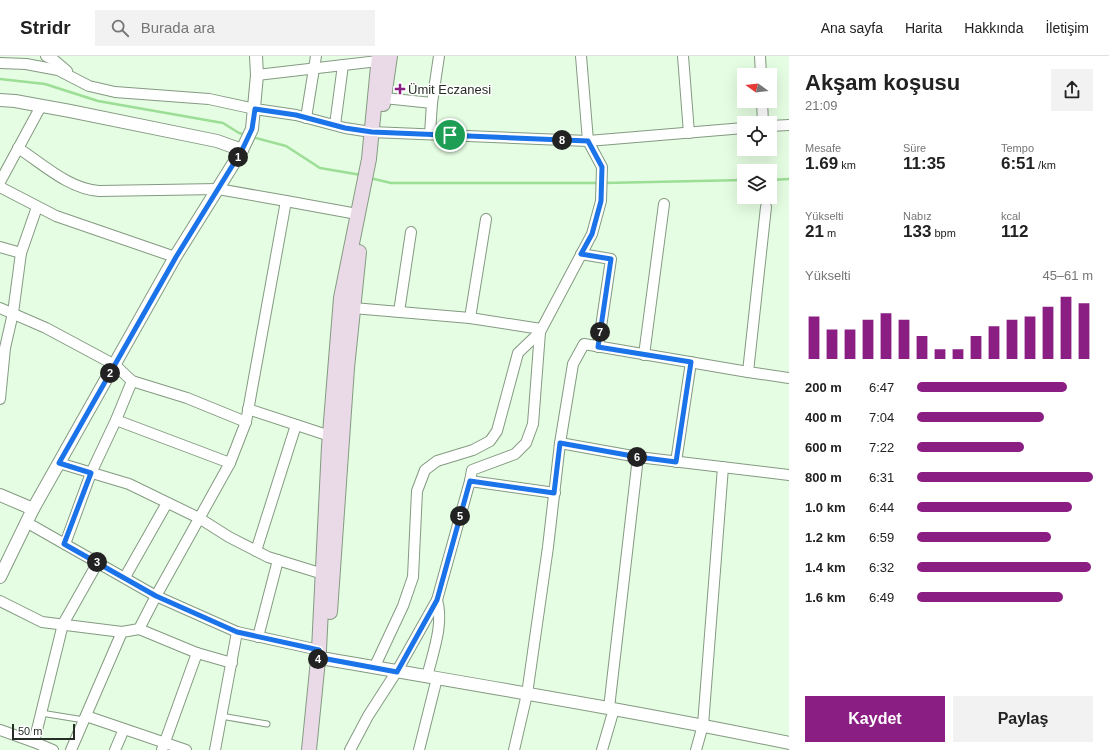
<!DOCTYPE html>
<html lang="tr">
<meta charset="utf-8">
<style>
body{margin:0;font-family:Helvetica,sans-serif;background:#f2f2f2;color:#222;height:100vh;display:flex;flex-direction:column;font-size:15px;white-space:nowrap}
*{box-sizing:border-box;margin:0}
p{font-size:13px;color:#767676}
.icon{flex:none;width:22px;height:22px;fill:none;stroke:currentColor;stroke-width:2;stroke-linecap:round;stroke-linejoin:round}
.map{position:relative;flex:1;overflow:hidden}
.panel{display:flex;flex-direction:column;background:#fff;width:320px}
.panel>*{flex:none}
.needle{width:26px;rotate:284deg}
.controls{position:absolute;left:737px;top:12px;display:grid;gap:8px}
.controls a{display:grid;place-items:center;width:40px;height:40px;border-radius:0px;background:#fff;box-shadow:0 4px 16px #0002;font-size:20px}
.scale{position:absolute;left:12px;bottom:10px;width:63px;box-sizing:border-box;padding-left:4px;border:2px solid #252e24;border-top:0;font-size:11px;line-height:14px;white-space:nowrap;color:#252e24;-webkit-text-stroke:3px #fff;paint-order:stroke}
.pin{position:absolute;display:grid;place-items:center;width:34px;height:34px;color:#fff;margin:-17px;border:2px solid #fff;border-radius:50%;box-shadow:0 1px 4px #0007}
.km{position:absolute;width:20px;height:20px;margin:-10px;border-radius:50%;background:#222;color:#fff;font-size:11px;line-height:20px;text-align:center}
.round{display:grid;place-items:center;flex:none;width:42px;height:42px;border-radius:0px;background:#f2f2f2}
.summary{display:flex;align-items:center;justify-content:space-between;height:68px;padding:0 16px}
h1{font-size:22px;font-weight:700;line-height:30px}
.figures{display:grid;grid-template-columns:repeat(3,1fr);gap:6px;height:68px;padding:4px 16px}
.figures div{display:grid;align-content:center}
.figures b{font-size:17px;font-weight:700}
.figures small{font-size:11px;font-weight:400}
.figures p{font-size:11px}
.chart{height:112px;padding:8px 16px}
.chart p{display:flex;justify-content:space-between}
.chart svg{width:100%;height:72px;margin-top:4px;stroke:#8b1e82;stroke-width:6}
.cta{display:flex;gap:8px;margin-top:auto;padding:8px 16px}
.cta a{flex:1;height:46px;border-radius:0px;background:#8b1e82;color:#fff;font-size:16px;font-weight:700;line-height:46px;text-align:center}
.cta a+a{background:#f2f2f2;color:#222}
ul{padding:0 16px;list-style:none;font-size:13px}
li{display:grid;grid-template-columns:64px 48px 1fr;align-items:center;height:30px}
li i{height:10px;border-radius:5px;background:#8b1e82}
header{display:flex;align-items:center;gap:24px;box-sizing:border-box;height:56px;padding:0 20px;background:#fff;border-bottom:1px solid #e0e0e0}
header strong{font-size:19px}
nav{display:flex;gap:22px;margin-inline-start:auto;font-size:14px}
.search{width:280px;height:36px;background:#f2f2f2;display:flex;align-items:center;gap:10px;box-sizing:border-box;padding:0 14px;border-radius:0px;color:#767676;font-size:15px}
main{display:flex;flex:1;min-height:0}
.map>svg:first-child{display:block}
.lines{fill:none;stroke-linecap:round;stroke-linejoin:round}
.stream{stroke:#9cde95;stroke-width:2.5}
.service-casing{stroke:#849a82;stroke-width:7}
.minor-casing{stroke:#849a82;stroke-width:12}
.tertiary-casing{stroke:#849a82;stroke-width:14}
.secondary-casing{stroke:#849a82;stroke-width:16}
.service{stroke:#fff;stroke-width:5}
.minor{stroke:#fff;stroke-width:10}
.tertiary{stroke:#fff;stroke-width:12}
.secondary{stroke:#eadae8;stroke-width:14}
.route-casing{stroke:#fff;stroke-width:8}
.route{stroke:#1a73e8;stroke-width:5}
.poi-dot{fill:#8b1e82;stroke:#fff;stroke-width:1.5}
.labels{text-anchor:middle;stroke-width:3;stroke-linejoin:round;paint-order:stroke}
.poi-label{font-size:13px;fill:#252e24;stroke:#fff;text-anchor:start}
</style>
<header>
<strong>Stridr</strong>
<div class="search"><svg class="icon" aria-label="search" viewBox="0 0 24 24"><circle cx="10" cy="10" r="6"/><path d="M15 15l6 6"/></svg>Burada ara</div>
<nav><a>Ana sayfa</a><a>Harita</a><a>Hakkında</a><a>İletişim</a></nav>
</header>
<main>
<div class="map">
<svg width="789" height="694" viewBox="0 0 789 694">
<rect width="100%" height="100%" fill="#e5fde2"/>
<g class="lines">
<g class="stream">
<polyline points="0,23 45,28 98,45 223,67 239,77 246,79"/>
<polyline points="252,81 286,90 320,112 361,119"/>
<polyline points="370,122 391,127 600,127"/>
<polyline points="770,124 789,123"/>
<polyline points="605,127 744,124"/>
</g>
<defs>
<g id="service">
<polyline points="41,657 84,664"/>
<polyline points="221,660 267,668"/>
</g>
<g id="minor">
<polyline points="46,0 54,4 67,15"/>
<polyline points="683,0 689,77"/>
<polyline points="760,0 761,19"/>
<polyline points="0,7 26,8 58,14 89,30 115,36 209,43 255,53 296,59 345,72 371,76 588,85 744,72"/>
<polyline points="257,19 378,5"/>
<polyline points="384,42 432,47"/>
<polyline points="762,45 763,67"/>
<polyline points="306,62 316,0"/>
<polyline points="335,69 343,9"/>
<polyline points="770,70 789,69"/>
<polyline points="430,78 432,47 439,0"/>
<path d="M18,92C43,108 69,133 99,135L218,133L286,145L246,366L230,407L156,540L139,573L122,576L71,694"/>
<polyline points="0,126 41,50"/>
<polyline points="0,131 56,160 175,201"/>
<polyline points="286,145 357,158"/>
<polyline points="766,151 748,316 789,322"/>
<polyline points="0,191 21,197"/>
<polyline points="581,198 611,203 598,291"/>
<polyline points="0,252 46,272 115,309 132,325 187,342 246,366"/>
<polyline points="353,252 470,262 541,273"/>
<polyline points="399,256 411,176"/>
<polyline points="470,262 486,163"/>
<polyline points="644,299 664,148"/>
<polyline points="0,343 5,292 13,257 21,197 37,151"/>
<polyline points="248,353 330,380"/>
<polyline points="116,364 230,407"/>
<polyline points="560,387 638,401 789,419"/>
<polyline points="676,406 691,306"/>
<polyline points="59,407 129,428 199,462 229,481 268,501 323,518"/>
<polyline points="470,425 472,414 515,398 526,387 533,368 540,276"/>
<polyline points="26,466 156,540 237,576 319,594"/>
<polyline points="65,488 91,417 116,364 132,325"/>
<polyline points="256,495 296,369"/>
<polyline points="125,521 167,447"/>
<polyline points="0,545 42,566 122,576"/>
<polyline points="139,573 197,597 232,607"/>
<polyline points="258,581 278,504"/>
<polyline points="374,612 403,550 413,521 417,435 425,414 437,405 473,394 490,385 497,375 518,297 540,276 592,178 601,145 602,111 588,85 581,0"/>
<path d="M427,621C433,596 444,568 437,544"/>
<polyline points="609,652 638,401"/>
<polyline points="86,660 186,694"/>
<polyline points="0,674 34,686 53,694"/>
<polyline points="34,686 63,568 98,506"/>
<polyline points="115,694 124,673"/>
<polyline points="162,694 197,597"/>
<polyline points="215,694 237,576"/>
<polyline points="350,694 368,660 397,615 437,544 470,425 555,437"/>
<polyline points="419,694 437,622"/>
<polyline points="514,694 527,638 548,491 560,387 573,308 584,288 748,316"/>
<polyline points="602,694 614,653"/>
<polyline points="696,694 703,669 723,411"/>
</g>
<g id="tertiary">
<polyline points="0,44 15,45 70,55 217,85 242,94"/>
<polyline points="0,439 33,453"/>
<polyline points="0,521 33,453 175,201 242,94 252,73 257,19 256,0"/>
<path d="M318,605L327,603C481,630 636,655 789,687"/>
</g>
<g id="secondary">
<polyline points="383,48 390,0"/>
<polyline points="330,556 347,312 359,196"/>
<polyline points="309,694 319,594 329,390 341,242 369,103 379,0"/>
</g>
</defs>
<use href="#service" class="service-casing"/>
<use href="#minor" class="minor-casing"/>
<use href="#tertiary" class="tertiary-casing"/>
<use href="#secondary" class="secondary-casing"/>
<use href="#service" class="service"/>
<use href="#minor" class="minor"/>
<use href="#tertiary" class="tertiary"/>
<use href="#secondary" class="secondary"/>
</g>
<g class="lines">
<defs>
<polygon id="route" points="255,53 296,59 345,72 372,76 588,85 602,111 601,145 592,178 581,198 611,203 598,291 691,306 676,406 638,401 560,387 554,437 470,425 437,544 397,616 327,603 318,604 319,594 237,576 156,540 64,488 91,417 59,407 176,201 242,94 252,73"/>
</defs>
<use href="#route" class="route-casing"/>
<use href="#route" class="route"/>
</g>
<path class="poi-dot" d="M398 27h4v4h4v4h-4v4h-4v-4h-4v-4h4z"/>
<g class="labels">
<g class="poi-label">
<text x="408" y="38">Ümit Eczanesi</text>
</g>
</g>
</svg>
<div class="controls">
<a><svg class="needle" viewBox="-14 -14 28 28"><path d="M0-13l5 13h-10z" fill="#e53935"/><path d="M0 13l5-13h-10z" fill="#767676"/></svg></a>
<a><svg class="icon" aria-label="locate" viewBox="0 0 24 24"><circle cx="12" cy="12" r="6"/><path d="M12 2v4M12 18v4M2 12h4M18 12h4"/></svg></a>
<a><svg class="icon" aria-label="layers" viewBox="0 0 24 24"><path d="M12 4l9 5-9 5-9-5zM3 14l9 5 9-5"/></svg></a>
</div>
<div class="scale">50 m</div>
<div class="pin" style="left:450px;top:79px;background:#1e9e55"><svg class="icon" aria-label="arrive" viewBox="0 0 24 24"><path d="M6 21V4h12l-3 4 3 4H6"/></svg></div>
<b class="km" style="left:238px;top:101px">1</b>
<b class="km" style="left:110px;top:317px">2</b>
<b class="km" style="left:97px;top:506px">3</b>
<b class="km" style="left:318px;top:603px">4</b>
<b class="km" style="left:460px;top:460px">5</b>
<b class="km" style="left:637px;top:401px">6</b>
<b class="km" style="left:600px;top:276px">7</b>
<b class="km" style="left:562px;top:84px">8</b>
</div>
<section class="panel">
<div class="summary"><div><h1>Akşam koşusu</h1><p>21:09</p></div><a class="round"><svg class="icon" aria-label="share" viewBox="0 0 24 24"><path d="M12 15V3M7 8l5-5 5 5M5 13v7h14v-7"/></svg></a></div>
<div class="figures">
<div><p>Mesafe</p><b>1.69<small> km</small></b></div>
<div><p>Süre</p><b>11:35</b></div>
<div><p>Tempo</p><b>6:51<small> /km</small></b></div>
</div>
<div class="figures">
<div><p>Yükselti</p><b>21<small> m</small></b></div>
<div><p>Nabız</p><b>133<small> bpm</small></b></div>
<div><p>kcal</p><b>112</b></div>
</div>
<div class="chart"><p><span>Yükselti</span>45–61 m</p>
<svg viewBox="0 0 160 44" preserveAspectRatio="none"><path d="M5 44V18M15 44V26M25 44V26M35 44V20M45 44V16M55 44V20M65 44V30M75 44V38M85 44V38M95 44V30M105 44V24M115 44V20M125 44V18M135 44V12M145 44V6M155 44V10"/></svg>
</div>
<ul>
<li><b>200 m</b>6:47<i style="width:85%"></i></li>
<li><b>400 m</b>7:04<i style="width:72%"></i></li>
<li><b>600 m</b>7:22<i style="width:61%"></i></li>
<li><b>800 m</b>6:31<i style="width:100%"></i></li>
<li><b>1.0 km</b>6:44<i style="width:88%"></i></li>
<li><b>1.2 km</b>6:59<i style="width:76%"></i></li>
<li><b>1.4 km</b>6:32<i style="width:99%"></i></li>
<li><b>1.6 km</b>6:49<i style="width:83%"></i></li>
</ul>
<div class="cta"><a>Kaydet</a><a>Paylaş</a></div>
</section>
</main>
